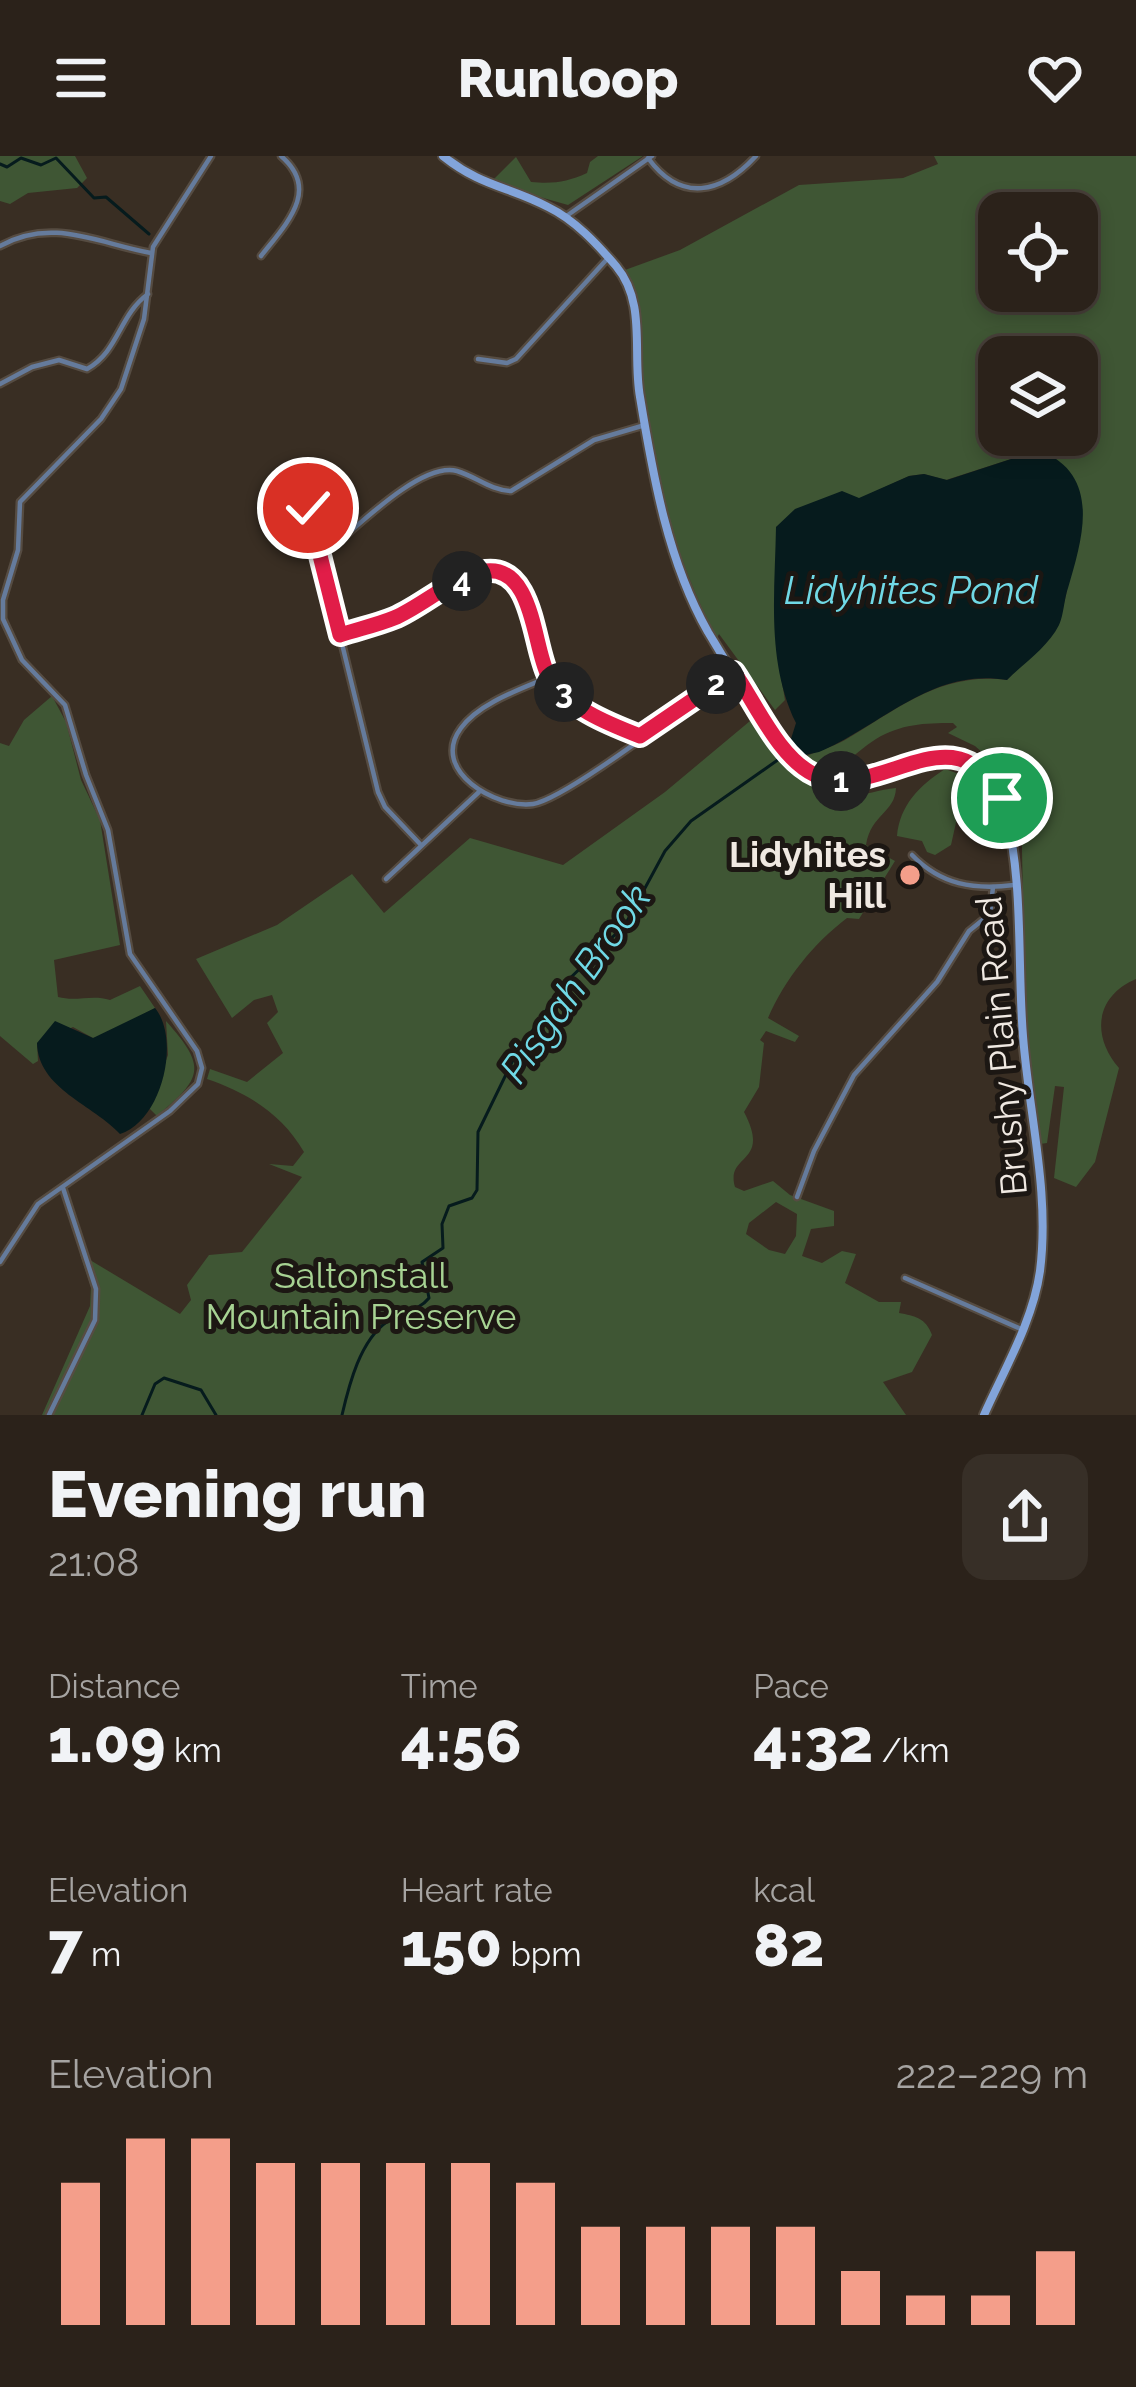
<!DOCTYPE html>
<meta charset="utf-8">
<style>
body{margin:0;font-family:Raleway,sans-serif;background:#372f27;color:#f1f3f6;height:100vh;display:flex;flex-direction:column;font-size:45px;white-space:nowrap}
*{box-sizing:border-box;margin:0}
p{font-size:39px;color:#a6a4a2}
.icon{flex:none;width:66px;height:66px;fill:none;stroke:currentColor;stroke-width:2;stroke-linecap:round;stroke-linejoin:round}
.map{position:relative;height:1259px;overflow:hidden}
.drawer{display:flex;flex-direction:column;background:#2b221a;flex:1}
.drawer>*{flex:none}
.buttons{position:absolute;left:978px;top:36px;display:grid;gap:24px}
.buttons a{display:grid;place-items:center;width:120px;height:120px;border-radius:24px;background:#2b221a;box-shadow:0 6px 18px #0003,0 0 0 3px #473f39;font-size:60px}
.pin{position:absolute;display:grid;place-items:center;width:102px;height:102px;color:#fff;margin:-51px;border:6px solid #fff;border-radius:50%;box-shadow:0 3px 12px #0007}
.km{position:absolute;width:60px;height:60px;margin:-30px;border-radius:50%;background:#222;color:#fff;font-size:33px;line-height:60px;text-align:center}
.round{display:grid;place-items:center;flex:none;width:126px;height:126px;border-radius:24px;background:#372f27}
.headline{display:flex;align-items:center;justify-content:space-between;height:204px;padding:0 48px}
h1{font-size:66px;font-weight:800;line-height:90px}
.stats{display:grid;grid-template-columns:repeat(3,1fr);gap:18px;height:204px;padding:12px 48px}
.stats div{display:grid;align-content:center}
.stats b{font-size:60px;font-weight:800}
.stats small{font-size:33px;font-weight:400}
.stats p{font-size:33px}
.chart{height:336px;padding:24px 48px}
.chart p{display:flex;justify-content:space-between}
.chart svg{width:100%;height:216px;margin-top:12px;stroke:#f49e8a;stroke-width:6}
header{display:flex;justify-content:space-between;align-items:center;height:156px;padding:0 48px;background:#2b221a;font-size:54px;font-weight:800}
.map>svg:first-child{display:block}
.green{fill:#3f5634;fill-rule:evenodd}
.water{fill:#061b1d}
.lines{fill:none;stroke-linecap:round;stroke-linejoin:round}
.stream{stroke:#061b1d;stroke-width:3}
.street-casing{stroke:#564c42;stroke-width:9}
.secondary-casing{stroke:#564c42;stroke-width:12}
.street{stroke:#657b9c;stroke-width:4.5}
.secondary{stroke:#82a4da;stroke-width:8}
.route-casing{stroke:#fff;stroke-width:24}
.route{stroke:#e11d48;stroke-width:15}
.poi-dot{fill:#f49e8a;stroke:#1c1713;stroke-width:4.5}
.labels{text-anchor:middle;stroke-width:10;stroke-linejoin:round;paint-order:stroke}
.poi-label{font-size:36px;font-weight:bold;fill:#f0e9e2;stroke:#1c1713;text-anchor:end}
.street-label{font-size:36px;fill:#f0e9e2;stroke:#1c1713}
.park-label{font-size:36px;fill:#a7d393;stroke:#1c1713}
.water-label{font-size:39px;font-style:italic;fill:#70d9e6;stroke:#1c1713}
</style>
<header><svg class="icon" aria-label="menu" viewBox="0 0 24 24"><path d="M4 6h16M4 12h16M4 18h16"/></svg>Runloop<svg class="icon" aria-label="heart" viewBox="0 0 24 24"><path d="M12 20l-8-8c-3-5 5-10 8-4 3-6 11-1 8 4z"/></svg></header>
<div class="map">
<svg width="1136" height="1259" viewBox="0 0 1136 1259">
<rect width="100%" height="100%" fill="#392e23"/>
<g class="green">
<polygon points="0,0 75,0 87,22 77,32 28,37 10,48 0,45"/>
<path d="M598,0H643L568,49L490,27L516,1L531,26C554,28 567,26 587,17L590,6Z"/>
<path d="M934,0H1136V823C1094,841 1092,881 1119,912L1095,1006L1076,1031L1054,1022L1064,931L1055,930L1047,987L1040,988L1026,882L1021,648L1002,614L975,590L948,577L957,571L953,567C924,567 901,568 876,583C858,594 845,611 826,616L802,603C814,595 831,592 845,584C900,552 940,516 1007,524L1059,468L1067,435L1039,294L946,324L924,318L909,320L859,343L842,336L776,371L778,503L785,544L775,554L719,478L717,482C676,406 653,318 642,232C637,191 649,149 625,114L680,94L799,29L903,22L938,8ZM999,57H1077V135H999ZM999,201H1077V279H999Z"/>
<path d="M52,540L66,566L81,624L100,664L120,789L54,804L58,841C77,846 92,838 110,844L140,830L155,852L101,881L93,882L73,871L37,887L38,905L33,908L0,880V587L9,590L24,564Z"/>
<path d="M756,560C778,592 804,639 848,640C864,640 880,633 896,632C895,657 871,658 866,689L895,705L859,763L847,762C813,788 785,823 768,862L799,880L795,886L766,875L760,884L764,887L759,931L744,956C772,1009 725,997 735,1031L744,1035L773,1025L790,1039L834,1055V1070L811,1073L802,1100L822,1107L842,1095L856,1098L845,1127L879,1146H901L899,1157C915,1160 926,1162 932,1179L912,1216L883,1226L906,1259H42L90,1150L91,1131L80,1098L180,1158L191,1144L187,1129L209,1099L242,1096L302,1021L269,1008L293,1010L304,996C282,958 248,937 207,923L210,913L247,926L283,897L267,867L278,856L272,839L254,844L232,862L196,803L277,769L352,718L384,757L470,682L563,709L665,636ZM776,1046L797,1058L796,1080L785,1098L769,1094L746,1078L749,1067Z"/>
<path d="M945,613L959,618L963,635L951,689L935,699L927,696L922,685L897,680C900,649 919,630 945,613Z"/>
<path d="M166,865C208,912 202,922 157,960L149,952L168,899Z"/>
</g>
<g class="water">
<path d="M1039,294C1102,319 1083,381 1068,432C1064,443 1064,458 1059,469C1048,491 1024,507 1007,524C933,511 882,569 819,596L805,599L790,586L796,567C766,506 775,436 776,371L795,353L842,335L859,342L909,320L924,318L947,324Z"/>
<path d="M155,852C181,884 162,965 120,978C94,949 38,933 37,887L55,865L93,882Z"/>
</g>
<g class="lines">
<g class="stream">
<polyline points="0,8 7,11 21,2 41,9 56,2 94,42 106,41 149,78"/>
<polyline points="142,1259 155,1228 164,1222 201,1234 216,1259"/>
<path d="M342,1259C349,1229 360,1184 388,1165C401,1155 418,1156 429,1142L422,1106L443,1092L442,1068L449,1050L472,1042L477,1034L478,976L514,902L564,828L625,769L665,695L691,665L782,601"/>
</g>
<defs>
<g id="street">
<path d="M648,2C681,47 721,38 756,0"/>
<polyline points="565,61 652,0"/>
<path d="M0,90C52,61 97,87 151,97"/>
<path d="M261,100C286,68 321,34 281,0"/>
<polyline points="478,203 507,207 516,203 608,102"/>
<path d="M0,228L32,211L59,204L87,213C119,195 119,159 148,138"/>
<polyline points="309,352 378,636 385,651 421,689"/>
<path d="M322,400C352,376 420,305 457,315C477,321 490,334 511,335L594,284L645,269"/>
<path d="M341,479C358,473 377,469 394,462C423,450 455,419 486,415C534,410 533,490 548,519C565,552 609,568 641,580"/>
<path d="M549,521C521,533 479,547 461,572C429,615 497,653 533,648C567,643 697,541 734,516"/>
<path d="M912,699C941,729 974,734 1014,729"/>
<polyline points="386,723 479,636"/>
<polyline points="797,1041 814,995 854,919 937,826 969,775 990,758 993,731"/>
<polyline points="0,1106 38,1048 170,955 198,928 202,912 197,895 130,798 108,674 86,619 65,549 22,504 3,463 3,444 18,394 20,346 101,263 121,233 144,163 153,91 211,0"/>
<polyline points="905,1122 1021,1173"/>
<polyline points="49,1259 95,1164 96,1133 63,1032"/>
</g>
<path id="secondary" d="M443,0C482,31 508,30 548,51C575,64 597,88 616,110C647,147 632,197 640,241C653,320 668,406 708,476C728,509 779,597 809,615C866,649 928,569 982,616C994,626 1002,639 1005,654C1024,726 1017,807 1023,880C1029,959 1050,1036 1040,1115C1033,1165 1004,1214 984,1259"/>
</defs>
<use href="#street" class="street-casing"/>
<use href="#secondary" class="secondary-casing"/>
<use href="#street" class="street"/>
<use href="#secondary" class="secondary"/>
</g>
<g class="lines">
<defs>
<path id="route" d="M308,352L340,479C358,473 377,469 394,462C423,450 455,419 486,415C534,410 533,490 548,519C565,551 609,568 640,580L734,516C756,548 779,602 815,619C880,648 952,549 1002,642"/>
</defs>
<use href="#route" class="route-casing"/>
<use href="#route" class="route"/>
</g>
<circle class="poi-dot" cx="910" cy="719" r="12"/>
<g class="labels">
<g class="poi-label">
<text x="886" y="711">Lidyhites<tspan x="886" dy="41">Hill</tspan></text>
</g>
<g class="street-label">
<text transform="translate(1001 890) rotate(-95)" y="13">Brushy Plain Road</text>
</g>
<g class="park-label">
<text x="361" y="1132">Saltonstall<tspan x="361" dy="41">Mountain Preserve</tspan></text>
</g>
<g class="water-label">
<text x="911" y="448">Lidyhites Pond</text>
<text transform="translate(575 827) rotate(-55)" y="14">Pisgah Brook</text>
</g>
</g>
</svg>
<div class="buttons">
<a><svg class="icon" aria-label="locate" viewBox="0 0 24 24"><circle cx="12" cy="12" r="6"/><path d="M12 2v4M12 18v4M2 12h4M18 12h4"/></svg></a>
<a><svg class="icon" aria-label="layers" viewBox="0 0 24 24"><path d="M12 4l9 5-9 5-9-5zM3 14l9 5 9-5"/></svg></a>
</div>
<div class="pin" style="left:1002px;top:642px;background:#1e9e55"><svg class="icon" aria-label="arrive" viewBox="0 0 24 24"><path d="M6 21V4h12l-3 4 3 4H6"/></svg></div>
<div class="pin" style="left:308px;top:352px;background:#d93025"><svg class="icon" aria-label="check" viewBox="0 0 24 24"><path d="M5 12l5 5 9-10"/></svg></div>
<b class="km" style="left:841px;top:625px">1</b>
<b class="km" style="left:716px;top:528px">2</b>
<b class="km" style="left:564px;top:536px">3</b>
<b class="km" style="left:462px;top:425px">4</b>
</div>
<section class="drawer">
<div class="headline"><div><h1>Evening run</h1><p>21:08</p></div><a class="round"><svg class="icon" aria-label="share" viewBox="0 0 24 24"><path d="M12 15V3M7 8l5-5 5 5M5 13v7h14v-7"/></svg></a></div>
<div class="stats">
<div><p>Distance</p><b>1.09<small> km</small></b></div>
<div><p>Time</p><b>4:56</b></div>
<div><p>Pace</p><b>4:32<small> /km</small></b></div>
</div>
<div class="stats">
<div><p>Elevation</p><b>7<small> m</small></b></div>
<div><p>Heart rate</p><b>150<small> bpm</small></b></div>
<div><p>kcal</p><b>82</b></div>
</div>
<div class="chart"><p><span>Elevation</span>222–229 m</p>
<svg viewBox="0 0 160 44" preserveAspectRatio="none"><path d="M5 44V15M15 44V6M25 44V6M35 44V11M45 44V11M55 44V11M65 44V11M75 44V15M85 44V24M95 44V24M105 44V24M115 44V24M125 44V33M135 44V38M145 44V38M155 44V29"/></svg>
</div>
</section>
